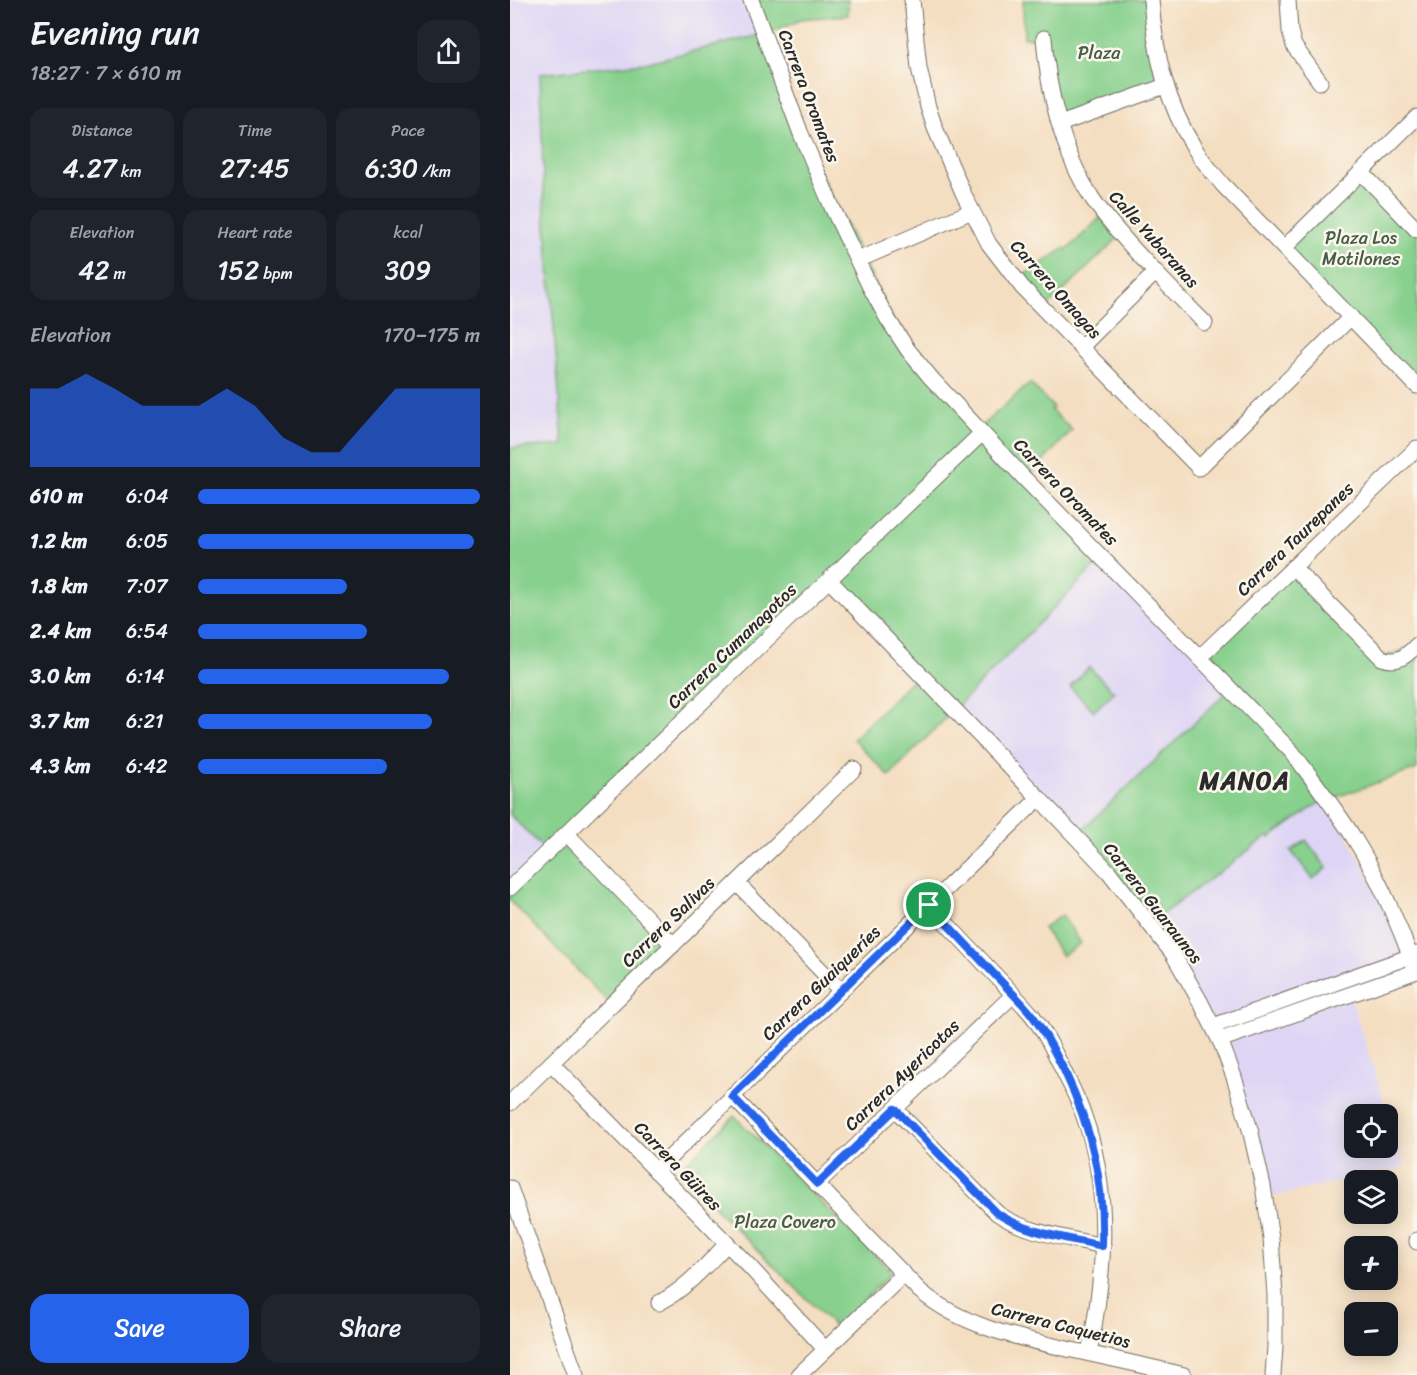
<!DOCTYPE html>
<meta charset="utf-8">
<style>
body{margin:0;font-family:Sriracha,sans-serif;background:#20242c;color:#f1f3f6;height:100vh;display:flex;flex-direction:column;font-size:22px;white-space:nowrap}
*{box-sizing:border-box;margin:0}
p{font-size:20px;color:#9ea1a6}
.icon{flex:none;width:33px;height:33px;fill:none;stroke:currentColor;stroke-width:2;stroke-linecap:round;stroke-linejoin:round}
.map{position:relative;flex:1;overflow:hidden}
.drawer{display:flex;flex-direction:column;background:#171b24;width:510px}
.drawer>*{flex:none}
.fabs{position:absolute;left:834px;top:1104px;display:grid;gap:12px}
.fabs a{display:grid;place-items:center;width:54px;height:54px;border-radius:12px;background:#171b24;box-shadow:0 3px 15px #0003;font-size:30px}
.pin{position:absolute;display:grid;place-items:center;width:51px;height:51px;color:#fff;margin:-26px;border:3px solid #fff;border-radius:50%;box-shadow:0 2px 6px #0007}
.round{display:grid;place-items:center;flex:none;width:63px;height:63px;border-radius:18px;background:#20242c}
.summary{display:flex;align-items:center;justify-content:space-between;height:102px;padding:0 30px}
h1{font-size:33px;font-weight:600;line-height:45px}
.metrics{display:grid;grid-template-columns:repeat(3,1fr);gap:9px;height:102px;padding:6px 30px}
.metrics div{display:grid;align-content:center;border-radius:15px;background:#20242c;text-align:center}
.metrics b{font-size:26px;font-weight:600}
.metrics small{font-size:16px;font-weight:400}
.metrics p{font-size:16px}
.chart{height:168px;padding:12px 30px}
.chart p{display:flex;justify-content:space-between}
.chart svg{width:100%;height:108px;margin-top:6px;fill:#2563eb;opacity:.7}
.cta{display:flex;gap:12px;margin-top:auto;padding:12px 30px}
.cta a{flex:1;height:69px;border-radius:18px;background:#2563eb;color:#fff;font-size:24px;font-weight:600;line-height:69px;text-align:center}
.cta a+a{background:#20242c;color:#f1f3f6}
ul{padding:0 30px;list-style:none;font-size:20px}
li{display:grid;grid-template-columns:96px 72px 1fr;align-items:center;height:45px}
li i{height:15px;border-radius:8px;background:#2563eb}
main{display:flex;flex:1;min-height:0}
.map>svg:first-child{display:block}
.built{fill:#ded5f5;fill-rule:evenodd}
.green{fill:#87d08d;stroke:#597e5c;stroke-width:1.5}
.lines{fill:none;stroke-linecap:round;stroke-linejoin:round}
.minor-casing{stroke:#716a60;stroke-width:17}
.minor{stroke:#fff;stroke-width:15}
.route-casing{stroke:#fff;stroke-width:12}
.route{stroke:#2563eb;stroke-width:8}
.labels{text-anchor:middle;stroke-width:5;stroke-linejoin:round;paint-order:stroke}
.park-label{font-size:18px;fill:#475d48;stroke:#fbf7ec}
.street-label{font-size:18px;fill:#2b2b2b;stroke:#fbf7ec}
.district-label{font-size:24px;font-weight:bold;letter-spacing:1.5px;fill:#2b2b2b;stroke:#fbf7ec}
</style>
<main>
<section class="drawer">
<div class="summary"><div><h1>Evening run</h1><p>18:27 · 7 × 610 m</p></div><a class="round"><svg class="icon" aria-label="share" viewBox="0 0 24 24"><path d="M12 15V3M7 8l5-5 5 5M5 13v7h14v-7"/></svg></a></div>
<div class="metrics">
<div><p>Distance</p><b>4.27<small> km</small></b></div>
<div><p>Time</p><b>27:45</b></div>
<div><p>Pace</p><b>6:30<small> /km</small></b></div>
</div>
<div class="metrics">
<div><p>Elevation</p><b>42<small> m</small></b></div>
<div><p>Heart rate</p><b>152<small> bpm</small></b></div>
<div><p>kcal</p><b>309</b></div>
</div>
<div class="chart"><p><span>Elevation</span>170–175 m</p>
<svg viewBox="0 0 160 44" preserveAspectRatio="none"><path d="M0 44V12L10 12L20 6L30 12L40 19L50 19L60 19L70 12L80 19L90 32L100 38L110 38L120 25L130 12L140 12L150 12L160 12V44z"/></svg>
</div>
<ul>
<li><b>610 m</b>6:04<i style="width:100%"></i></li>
<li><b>1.2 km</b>6:05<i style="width:98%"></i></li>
<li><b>1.8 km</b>7:07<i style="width:53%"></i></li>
<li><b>2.4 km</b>6:54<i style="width:60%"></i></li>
<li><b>3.0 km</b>6:14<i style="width:89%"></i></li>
<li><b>3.7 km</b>6:21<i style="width:83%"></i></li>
<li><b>4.3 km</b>6:42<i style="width:67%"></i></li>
</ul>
<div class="cta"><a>Save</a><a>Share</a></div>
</section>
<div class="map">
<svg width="907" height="1375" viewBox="0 0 907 1375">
<rect width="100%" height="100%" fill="#fbf7ec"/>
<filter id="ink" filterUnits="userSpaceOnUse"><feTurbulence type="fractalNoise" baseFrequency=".0167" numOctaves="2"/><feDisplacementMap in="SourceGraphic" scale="12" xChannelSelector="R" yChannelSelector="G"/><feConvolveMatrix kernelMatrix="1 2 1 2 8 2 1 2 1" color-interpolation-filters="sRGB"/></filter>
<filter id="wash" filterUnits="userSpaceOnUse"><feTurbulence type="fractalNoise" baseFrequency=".008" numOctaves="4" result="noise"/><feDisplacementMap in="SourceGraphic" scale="24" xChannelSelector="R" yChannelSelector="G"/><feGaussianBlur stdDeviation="1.35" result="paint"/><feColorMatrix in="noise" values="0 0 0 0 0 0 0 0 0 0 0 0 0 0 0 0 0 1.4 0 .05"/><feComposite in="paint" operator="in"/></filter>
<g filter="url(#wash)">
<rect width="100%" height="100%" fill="#f4dec1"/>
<g class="built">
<polygon points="0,0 239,0 252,35 134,63 30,74 42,286 53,445 0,448"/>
<polygon points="593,558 721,689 565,837 445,710"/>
<polygon points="817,797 901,957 703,1026 639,924 700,879 699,878 758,835 760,838"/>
<polygon points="0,815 35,850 0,885"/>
<path d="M840,995L895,1167L756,1198L712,1045ZM844,1114H878V1148H844Z"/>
</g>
<g class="green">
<polygon points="242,0 338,0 338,15 291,19 255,35"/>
<polygon points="513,0 640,0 654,85 550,123 535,37 514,38"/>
<polygon points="254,34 291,134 398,350 593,558 379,776 343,739 409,673 319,580 57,834 163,945 101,1005 0,901 0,888 37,852 0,815 0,448 53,445 34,201 30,74 134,63"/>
<polygon points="851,172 907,230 907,386 774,248"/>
<polygon points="593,215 611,235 534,310 507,280 555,248 557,250"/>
<polygon points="520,383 543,407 541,410 562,430 517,479 469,428"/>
<polygon points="783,567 872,658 907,645 907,769 818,800 816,798 760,838 758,836 639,924 565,837 720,689 690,657"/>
<polygon points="579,667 604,692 584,711 560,687"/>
<polygon points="796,840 817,868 803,879 781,851"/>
<polygon points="552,915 571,943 552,956 533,928"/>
<polygon points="224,1116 382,1272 326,1328 168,1171"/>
</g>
</g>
<g filter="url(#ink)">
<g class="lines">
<defs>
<g id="minor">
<path d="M241,0L291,134L322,207L360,287L377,318L398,350L421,378L514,478L782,752C803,780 825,808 844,838C870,879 889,925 906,971"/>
<polyline points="402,0 409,68 418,107 425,128 454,195 479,244 512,287 689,468 841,317"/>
<path d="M641,0C645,53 656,103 685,149C693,162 703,173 713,185L907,386"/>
<polyline points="778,0 780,31 784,46 810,82"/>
<path d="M534,38C538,91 552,152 582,198C591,212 602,224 613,237C639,267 667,295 695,323"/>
<polyline points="550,124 655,86"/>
<polyline points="851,172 907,230"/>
<polyline points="774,248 907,117"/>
<polyline points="348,260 462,211"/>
<polyline points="571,347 646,272"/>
<path d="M783,567L872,658C888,664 896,656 907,645"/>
<polyline points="319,580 473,739 599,872 663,954 691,1003 712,1045 724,1077 740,1129 753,1186 761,1238 765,1295 765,1347 763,1375"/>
<polyline points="690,657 907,448"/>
<polyline points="57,834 163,945"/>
<polyline points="227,883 331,991"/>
<polyline points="0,888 251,645 472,433"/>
<path d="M419,905C442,929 465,954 488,978C499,990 511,1002 522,1015C535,1032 544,1051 553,1070C563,1089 572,1108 578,1128C601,1201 594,1280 579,1353"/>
<polyline points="703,1026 907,954"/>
<polyline points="710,1040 907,971"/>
<polyline points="41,1063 240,1267 315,1349"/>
<path d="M222,1096L410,1291C453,1327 509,1338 562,1350C599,1358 637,1366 674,1375"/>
<polyline points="0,1103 344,769"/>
<path d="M385,1109L487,1213C514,1233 560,1238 593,1246"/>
<polyline points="146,1171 529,798"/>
<polyline points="307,1184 503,995"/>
<polyline points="0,1188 66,1375"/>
<polyline points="907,1240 907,1242"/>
<path d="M149,1303C176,1289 196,1265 217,1244"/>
<polyline points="289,1375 394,1274"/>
</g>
</defs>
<use href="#minor" class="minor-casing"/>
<use href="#minor" class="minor"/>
</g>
</g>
<g class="lines" filter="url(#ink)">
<defs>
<path id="route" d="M419,905C441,928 463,952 485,975C497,988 511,1001 522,1015C535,1032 544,1051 554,1070C582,1129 594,1180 592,1246C559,1238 515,1233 487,1213L385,1109L307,1184L222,1096Z"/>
</defs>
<use href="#route" class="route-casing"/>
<use href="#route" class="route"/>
</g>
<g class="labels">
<g class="park-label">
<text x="589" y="59">Plaza</text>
<text x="851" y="244">Plaza Los<tspan x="851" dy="21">Motilones</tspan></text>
<text x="275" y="1228">Plaza Covero</text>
</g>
<g class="street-label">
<text transform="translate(299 96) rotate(69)" y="6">Carrera Oromates</text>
<text transform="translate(644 239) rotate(48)" y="6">Calle Yubaranas</text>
<text transform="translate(546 289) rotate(48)" y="6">Carrera Omagas</text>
<text transform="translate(556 492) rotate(46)" y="6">Carrera Oromates</text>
<text transform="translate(785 539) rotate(-44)" y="6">Carrera Taurepanes</text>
<text transform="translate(222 646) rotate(-44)" y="6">Carrera Cumanagotos</text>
<text transform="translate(643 903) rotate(52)" y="6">Carrera Guaraunos</text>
<text transform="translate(158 922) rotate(-44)" y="6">Carrera Salivas</text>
<text transform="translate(311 983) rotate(-44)" y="6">Carrera Guaiqueríes</text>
<text transform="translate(392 1075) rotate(-44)" y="6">Carrera Ayericotas</text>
<text transform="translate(168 1166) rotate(46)" y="6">Carrera Güires</text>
<text transform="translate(551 1325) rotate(14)" y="6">Carrera Caquetios</text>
</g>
<g class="district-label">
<text x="735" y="789">MANOA</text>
</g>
</g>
</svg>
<div class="fabs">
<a><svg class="icon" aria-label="locate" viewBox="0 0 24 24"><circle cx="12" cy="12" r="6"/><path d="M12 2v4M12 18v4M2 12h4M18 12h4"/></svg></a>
<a><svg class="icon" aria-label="layers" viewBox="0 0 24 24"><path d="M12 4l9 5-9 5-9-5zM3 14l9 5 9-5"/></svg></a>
<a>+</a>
<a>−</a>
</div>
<div class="pin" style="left:419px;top:905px;background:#1e9e55"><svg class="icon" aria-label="arrive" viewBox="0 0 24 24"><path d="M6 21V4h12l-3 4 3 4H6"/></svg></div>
</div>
</main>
